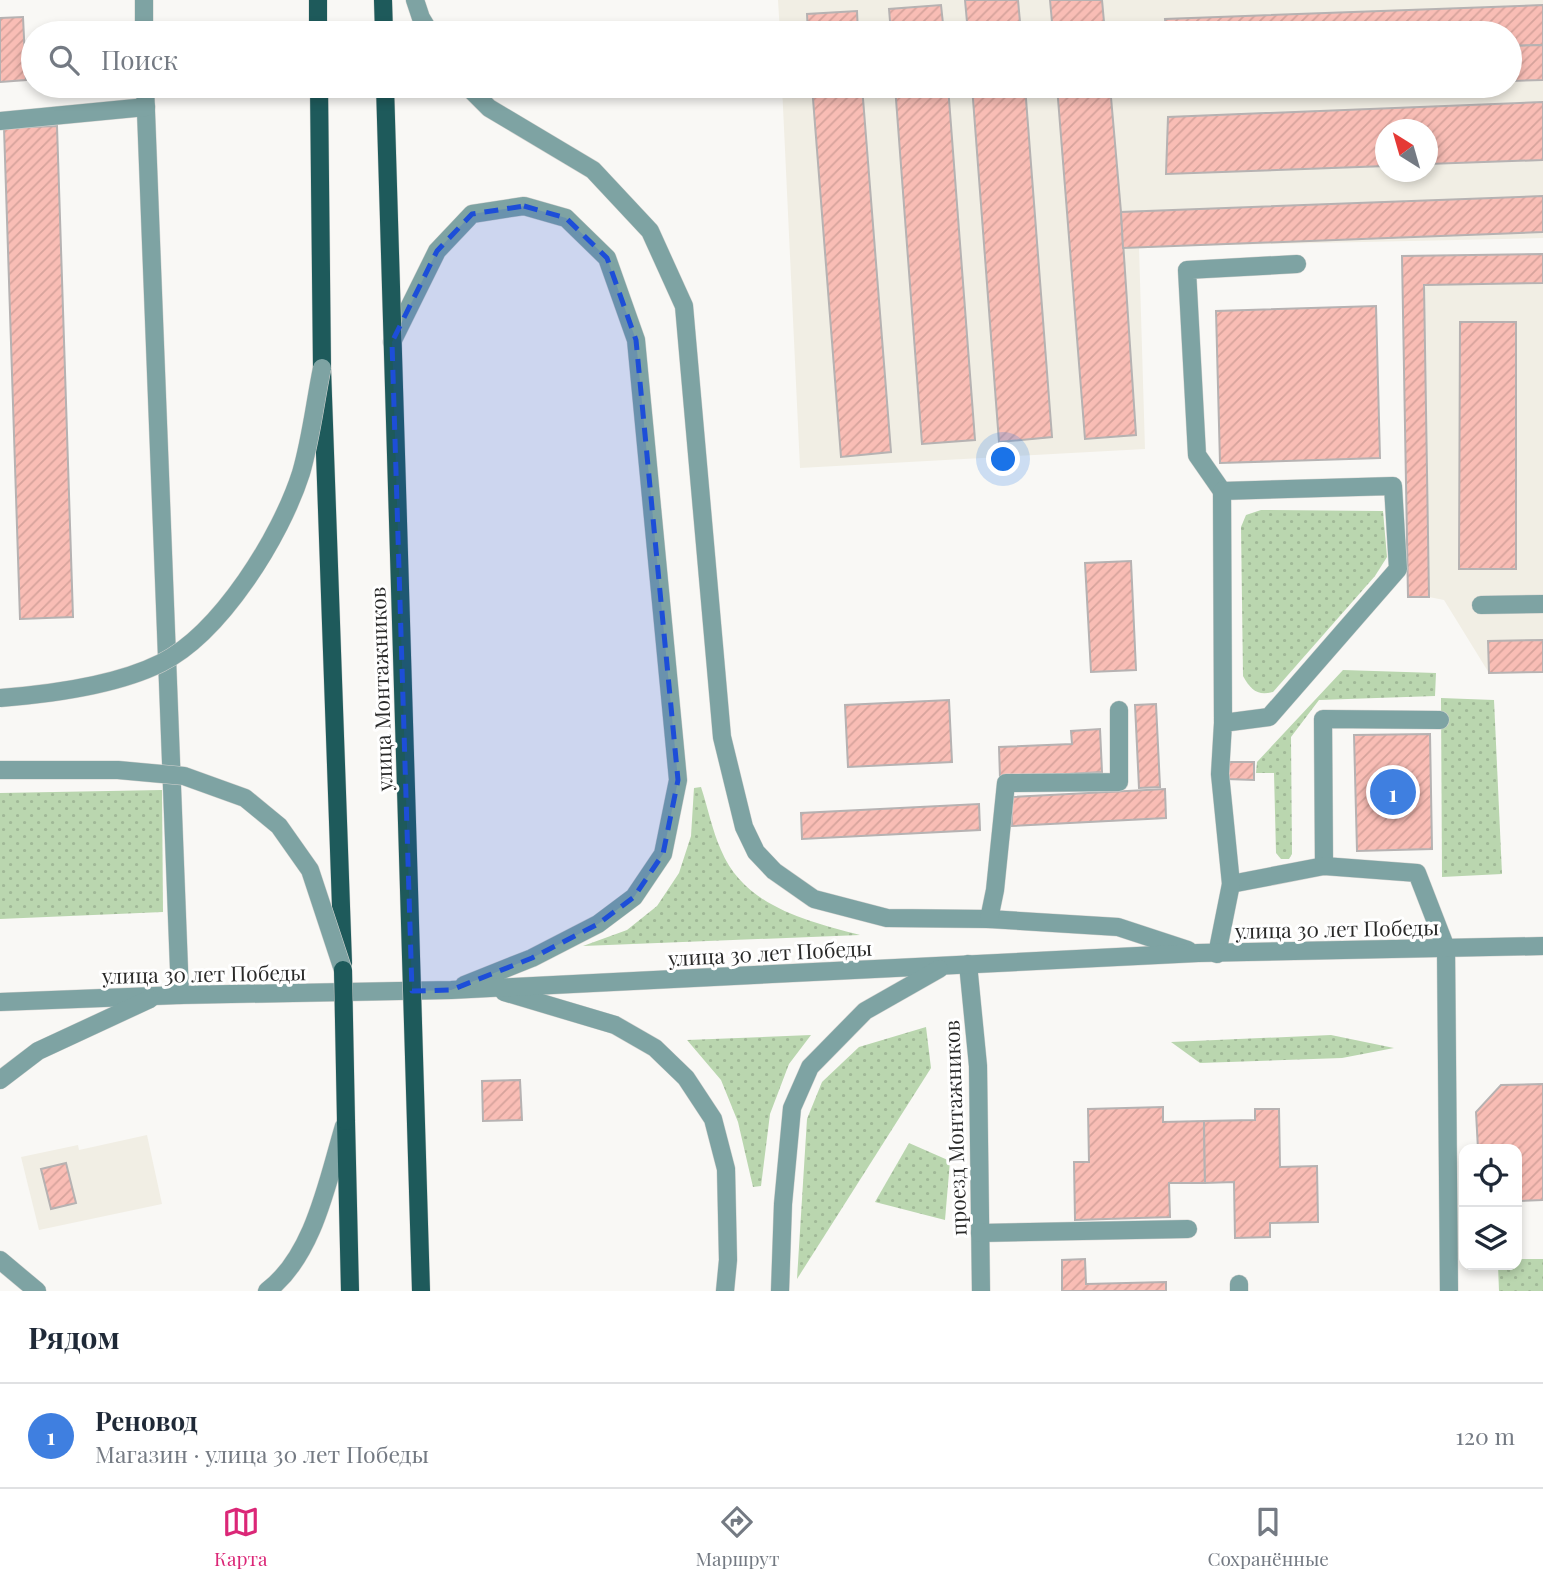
<!DOCTYPE html>
<html lang="ru">
<meta charset="utf-8">
<style>
:root{--surface:#fff;--page:#f6f6f7;--text:#1f2937;--muted:#747a83;--line:#e0e1e3;--accent:#db2777}
body{margin:0;font-family:"Playfair Display",serif;background:var(--page);color:var(--text)}
.controls{position:absolute;right:21px;bottom:21px;display:grid;overflow:hidden;border-radius:14px;box-shadow:0 4px 10px #0003}
.controls button{width:63px;height:63px;display:grid;place-items:center;padding:0;border:0;border-bottom:2px solid var(--line);background:var(--surface);color:var(--text);font:35px sans-serif}
.compass{position:absolute;left:1375px;top:119px;width:63px;height:63px;border-radius:50%;background:var(--surface);box-shadow:0 4px 10px #0003;rotate:323deg}
.you{position:absolute;left:1004px;top:460px;width:24px;height:24px;margin:-18px;border:5px solid #fff;border-radius:50%;background:#1a73e8;box-shadow:0 0 0 10px #1a73e833}
.badge{display:grid;place-items:center;width:46px;height:46px;border-radius:50%;background:var(--accent);color:#fff;font-size:23px;font-weight:700}
.pin{position:absolute;translate:-50% -50%;border:4px solid #fff;box-shadow:0 2px 7px #0006}
.list{margin:0;padding:0;list-style:none}
h2{display:flex;justify-content:space-between;align-items:center;height:91px;margin:0;padding:0 28px;font-size:30px}
h2 small{font-size:23px;font-weight:400;color:var(--muted)}
.list li{display:grid;grid-template-columns:46px 1fr auto;gap:21px;align-items:center;box-sizing:border-box;height:105px;padding:0 28px;border-top:2px solid var(--line)}
.list b{display:block;font-size:26px;white-space:nowrap}
.list p{margin:0;font-size:23px;white-space:nowrap;color:var(--muted)}
.list em{font-size:23px;font-style:normal;color:var(--muted)}
.icon{flex:none;width:38px;height:38px;fill:none;stroke:currentColor;stroke-width:2;stroke-linecap:round;stroke-linejoin:round}
.map{position:relative;flex:none;width:1543px;height:1291px;overflow:hidden}
.search{position:absolute;background:var(--surface);box-shadow:0 4px 10px #0003;left:21px;right:21px;top:21px;height:77px;display:flex;align-items:center;gap:18px;box-sizing:border-box;padding:0 24px;border-radius:38px;color:var(--muted);font-size:26px}
.sheet{height:196px;background:var(--surface)}
nav{display:flex;justify-content:space-around;align-items:center;box-sizing:border-box;height:98px;border-top:2px solid var(--line);background:var(--surface);font-size:19px;color:var(--muted)}
nav a{display:grid;justify-items:center;gap:4px}
nav .on{color:var(--accent)}
.map>svg:first-child{display:block}
.built{fill:#f1eee4;fill-rule:evenodd}
.grass{fill:url(#grass-dots)}
.building{fill:url(#building-hatch);stroke:#b6b2b2;stroke-width:2}
.lines{fill:none;stroke-linecap:round;stroke-linejoin:round}
.minor-casing{stroke:#d4d3d0;stroke-width:19}
.major-casing{stroke:#d4d3d0;stroke-width:19}
.minor{stroke:#7ea3a3;stroke-width:18}
.major{stroke:#1e5a5b;stroke-width:18}
.minor-bridge-casing{stroke:#d4d3d0;stroke-width:19;stroke-linecap:butt}
.major-bridge-casing{stroke:#d4d3d0;stroke-width:19;stroke-linecap:butt}
.minor-bridge{stroke:#7ea3a3;stroke-width:18}
.major-bridge{stroke:#1e5a5b;stroke-width:18}
.marked{fill:#1d4ed8;fill-opacity:0.2;stroke:#1d4ed8;stroke-width:5;stroke-dasharray:14 9;stroke-linejoin:round}
.labels{text-anchor:middle;dominant-baseline:central;stroke-width:6;stroke-linejoin:round;paint-order:stroke}
.street-label{font-size:21px;fill:#2a2a29;stroke:#fff}
</style>
<div class="map">
<svg width="1543" height="1291" viewBox="0 0 1543 1291">
<defs>
<pattern id="grass-dots" width="8" height="8" patternUnits="userSpaceOnUse" patternTransform="scale(1.75)"><rect width="8" height="8" fill="#bad6af"/><path d="M2 2h.1M6 6h.1" fill="none" stroke="#a0b897" stroke-width="1.8" stroke-linecap="round"/></pattern>
<pattern id="building-hatch" width="6" height="6" patternUnits="userSpaceOnUse" patternTransform="scale(1.75)"><rect width="6" height="6" fill="#f9bdb5"/><path d="M-1 1l2-2M0 6l6-6M5 7l2-2" fill="none" stroke="#d6a39c"/></pattern>
</defs>
<rect width="100%" height="100%" fill="#f9f8f5"/>
<g class="built">
<path d="M 778,0 L 1543,0 L 1543,238 L 1139,247 L 1145,449 L 800,468 L 782,86 L 1510,86 L 1510,33 L 780,33 ZM 1386,130 L 1428,130 L 1428,172 L 1386,172 Z"/>
<path d="M 1543,254 L 1543,672 L 1489,673 L 1444,600 L 1429,597 L 1408,597 L 1402,256 Z"/>
<path d="M 147,1135 L 162,1204 L 39,1230 L 21,1157 L 78,1145 L 79,1150 Z"/>
</g>
<g class="grass">
<path d="M 1261,510 L 1383,511 L 1387,557 L 1375,576 L 1273,692 C 1257,696 1251,690 1243,676 L 1241,527 L 1246,515 Z"/>
<path d="M 1343,670 L 1436,673 L 1435,696 L 1319,700 L 1291,737 L 1292,854 L 1289,859 L 1281,859 L 1276,853 L 1274,773 L 1256,773 L 1257,762 Z"/>
<path d="M 1441,698 L 1494,700 L 1502,874 L 1442,877 Z"/>
<path d="M 701,787 C 708,808 712,830 721,850 C 744,906 806,921 860,935 L 583,946 L 627,930 L 657,906 L 679,873 L 691,836 L 694,788 Z"/>
<path d="M 162,790 L 163,912 L 0,919 L 0,793 Z"/>
<path d="M 926,1027 L 931,1068 L 797,1279 L 807,1119 L 822,1082 L 859,1047 Z"/>
<path d="M 811,1035 L 789,1064 L 770,1114 L 761,1186 L 753,1187 L 738,1122 L 721,1080 L 687,1040 Z"/>
<path d="M 1331,1035 L 1394,1048 L 1342,1058 L 1200,1063 L 1171,1042 Z"/>
<path d="M 909,1143 L 950,1161 L 945,1220 L 875,1202 Z"/>
<path d="M 1517,1259 L 1543,1259 L 1543,1291 L 1499,1291 L 1498,1265 L 1517,1265 Z"/>
</g>
<g class="building">
<path d="M 965,0 L 1018,0 L 1021,33 L 968,33 Z"/>
<path d="M 1050,0 L 1102,0 L 1105,33 L 1053,33 Z"/>
<path d="M 941,5 L 944,33 L 891,33 L 889,9 Z"/>
<path d="M 1543,5 L 1543,45 L 1510,46 L 1510,33 L 1166,33 L 1165,19 Z"/>
<path d="M 857,11 L 858,33 L 808,33 L 807,14 Z"/>
<path d="M 23,17 L 26,80 L 0,82 L 0,18 Z"/>
<path d="M 1543,45 L 1543,80 L 1510,81 L 1510,46 Z"/>
<path d="M 812,86 L 862,86 L 891,452 L 841,457 Z"/>
<path d="M 895,86 L 948,86 L 975,440 L 922,444 Z"/>
<path d="M 972,86 L 1025,86 L 1052,437 L 999,442 Z"/>
<path d="M 1057,86 L 1110,86 L 1121,212 L 1136,435 L 1085,439 Z"/>
<path d="M 1168,86 L 1375,86 L 1168,93 Z"/>
<path d="M 1543,102 L 1543,160 L 1428,164 L 1428,130 L 1386,130 L 1386,166 L 1166,174 L 1168,117 Z"/>
<path d="M 57,126 L 73,617 L 20,619 L 4,128 Z"/>
<path d="M 1543,196 L 1543,232 L 1123,248 L 1121,212 Z"/>
<path d="M 1543,254 L 1543,283 L 1424,285 L 1429,597 L 1408,597 L 1402,256 Z"/>
<path d="M 1376,306 L 1380,458 L 1220,463 L 1216,311 Z"/>
<path d="M 1460,322 L 1516,322 L 1516,569 L 1459,569 Z"/>
<path d="M 1131,561 L 1136,670 L 1091,672 L 1085,563 Z"/>
<path d="M 1543,640 L 1543,672 L 1489,673 L 1488,641 Z"/>
<path d="M 949,700 L 952,762 L 848,767 L 845,705 Z"/>
<path d="M 1156,704 L 1160,787 L 1139,788 L 1135,705 Z"/>
<path d="M 1100,729 L 1102,772 L 1000,778 L 999,747 L 1072,744 L 1071,731 Z"/>
<path d="M 1430,734 L 1432,849 L 1357,851 L 1354,735 Z"/>
<path d="M 1228,762 L 1254,762 L 1254,780 L 1227,779 Z"/>
<path d="M 1165,789 L 1166,818 L 1012,826 L 1011,797 Z"/>
<path d="M 979,804 L 980,830 L 802,839 L 801,813 Z"/>
<path d="M 520,1080 L 522,1120 L 483,1121 L 482,1081 Z"/>
<path d="M 1543,1084 L 1543,1200 L 1517,1201 L 1517,1149 L 1478,1149 L 1476,1112 L 1501,1085 Z"/>
<path d="M 1163,1107 L 1163,1122 L 1204,1121 L 1205,1183 L 1169,1183 L 1170,1217 L 1075,1220 L 1074,1162 L 1089,1162 L 1088,1109 Z"/>
<path d="M 1255,1109 L 1279,1109 L 1280,1167 L 1317,1166 L 1318,1222 L 1270,1223 L 1270,1237 L 1235,1238 L 1234,1182 L 1205,1183 L 1204,1121 L 1255,1120 Z"/>
<path d="M 66,1163 L 76,1203 L 51,1209 L 41,1169 Z"/>
<path d="M 1085,1259 L 1086,1284 L 1166,1282 L 1166,1291 L 1062,1291 L 1062,1260 Z"/>
</g>
<g class="lines">
<defs>
<g id="minor">
<path d="M 144,0 L 144,33"/>
<path d="M 415,0 L 421,18 L 430,33"/>
<path d="M 145,86 L 180,995"/>
<path d="M 467,86 L 489,108 L 593,170 L 650,231 L 684,306 L 722,737 L 744,827 L 756,852 L 774,871 L 814,899 L 887,918 L 989,919 L 1118,927 L 1188,950"/>
<path d="M 0,121 L 146,107"/>
<path d="M 392,342 L 437,251 L 472,214 L 524,206 L 566,218 L 607,258 L 636,340 L 678,780 L 663,854 L 634,897 L 598,924 L 532,958 L 464,985"/>
<path d="M 1222,491 L 1197,455 L 1187,270 L 1297,264"/>
<path d="M 1481,605 L 1543,604"/>
<path d="M 1324,866 L 1323,719 L 1440,720"/>
<path d="M 1231,884 L 1324,866 L 1417,873 L 1446,948 L 1449,1291"/>
<path d="M 989,919 L 995,890 L 1006,783 L 1119,782 L 1119,710"/>
<path d="M 1217,954 L 1231,884 L 1220,774 L 1223,723 L 1222,491 L 1393,486 L 1398,569 L 1269,717 L 1223,723"/>
<path d="M 968,964 L 978,1066 L 981,1291"/>
<path d="M 504,992 L 615,1025 L 655,1048 L 686,1078 L 713,1119 L 726,1169 L 728,1260 L 725,1291"/>
<path d="M 0,1002 L 180,995 L 451,990 L 1198,953 L 1543,946"/>
<path d="M 0,1080 L 38,1051 L 150,999"/>
<path d="M 980,1233 L 1188,1229"/>
<path d="M 0,1260 L 37,1291"/>
<path d="M 1239,1284 L 1239,1291"/>
<path d="M 267,1291 C 314,1256 328,1179 344,1126"/>
<path d="M 780,1291 L 783,1204 L 792,1108 L 810,1067 L 865,1011 L 939,969"/>
</g>
<g id="major">
<path d="M 318,0 L 318,33"/>
<path d="M 383,0 L 384,33"/>
<path d="M 319,86 L 322,368 L 343,963"/>
<path d="M 346,1121 L 350,1291"/>
</g>
</defs>
<use href="#minor" class="minor-casing"/>
<use href="#major" class="major-casing"/>
<use href="#minor" class="minor"/>
<use href="#major" class="major"/>
<defs>
<g id="minor-bridge">
<path d="M 0,698 C 51,694 115,686 161,663 C 221,633 281,536 301,473 C 311,439 315,402 322,368"/>
<path d="M 0,770 L 118,770 L 184,776 L 245,798 L 279,826 L 310,870 L 343,970"/>
</g>
<g id="major-bridge">
<path d="M 385,86 L 421,1291"/>
<path d="M 343,970 L 346,1121"/>
</g>
</defs>
<use href="#minor-bridge" class="minor-bridge-casing"/>
<use href="#major-bridge" class="major-bridge-casing"/>
<use href="#minor-bridge" class="minor-bridge"/>
<use href="#major-bridge" class="major-bridge"/>
</g>
<path class="marked" d="M 524,206 L 566,218 L 607,258 L 636,340 L 678,780 L 663,854 L 634,897 L 598,924 L 532,958 L 451,990 L 412,991 L 392,342 L 437,251 L 472,214 Z"/>
<g class="labels">
<g class="street-label">
<text transform="translate(380 689) rotate(-92)">улица Монтажников</text>
<text transform="translate(1337 928) rotate(-1)">улица 30 лет Победы</text>
<text transform="translate(770 952) rotate(-3)">улица 30 лет Победы</text>
<text transform="translate(204 973) rotate(-1)">улица 30 лет Победы</text>
<text transform="translate(954 1128) rotate(-92)">проезд Монтажников</text>
</g>
</g>
</svg>
<div class="controls">
<button><svg class="icon" aria-label="locate" viewBox="0 0 24 24"><circle cx="12" cy="12" r="6"/><path d="M12 2v4M12 18v4M2 12h4M18 12h4"/></svg></button>
<button><svg class="icon" aria-label="layers" viewBox="0 0 24 24"><path d="M12 4l9 5-9 5-9-5zM3 14l9 5 9-5"/></svg></button>
</div>
<svg class="compass" viewBox="-18 -18 36 36"><path d="M0-13l5 13h-10z" fill="#e53935"/><path d="M0 13l5-13h-10z" fill="#747a83"/></svg>
<div class="you"></div>
<div class="pin badge" style="left:1393px;top:792px;background:#3f7fe0">1</div>
<div class="search"><svg class="icon" aria-label="search" viewBox="0 0 24 24"><circle cx="10" cy="10" r="6"/><path d="M15 15l6 6"/></svg>Поиск</div>
</div>
<section class="sheet">
<h2>Рядом<small></small></h2>
<ul class="list">
<li><span class="badge" style="background:#3f7fe0">1</span><div><b>Реновод</b><p>Магазин · улица 30 лет Победы</p></div><em>120 m</em></li>
</ul>
</section>
<nav>
<a class="on"><svg class="icon" aria-label="map" viewBox="0 0 24 24"><path d="M3 6l6-2 6 2 6-2v14l-6 2-6-2-6 2zM9 4v14M15 6v14"/></svg>Карта</a>
<a><svg class="icon" aria-label="directions" viewBox="0 0 24 24"><path d="M12 3l9 9-9 9-9-9zM9 14v-3h6M13 9l2 2-2 2"/></svg>Маршрут</a>
<a><svg class="icon" aria-label="saved" viewBox="0 0 24 24"><path d="M7 4h10v16l-5-4-5 4z"/></svg>Сохранённые</a>
</nav>
